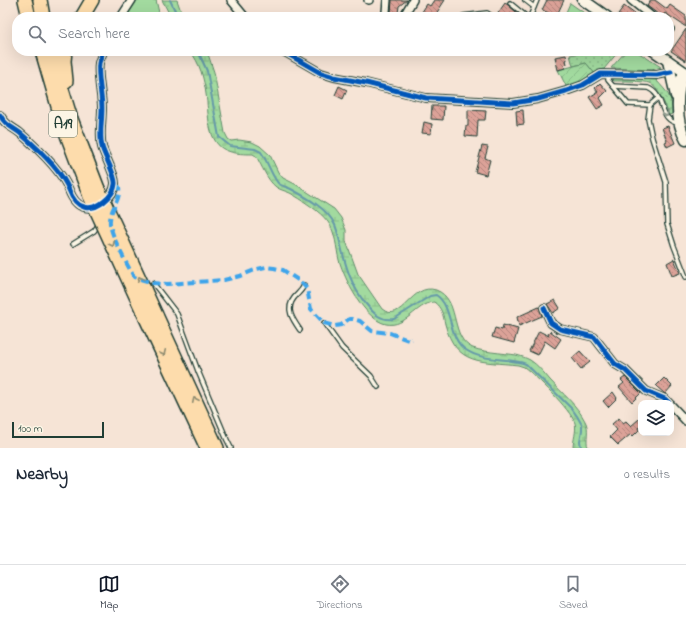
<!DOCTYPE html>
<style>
:root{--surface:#fff;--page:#f6f6f7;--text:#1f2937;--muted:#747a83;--line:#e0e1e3;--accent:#111827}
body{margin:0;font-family:"Indie Flower",sans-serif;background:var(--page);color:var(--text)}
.controls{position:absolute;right:12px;bottom:12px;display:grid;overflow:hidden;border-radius:8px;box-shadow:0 4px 16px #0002}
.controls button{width:36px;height:36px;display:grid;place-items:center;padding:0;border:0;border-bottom:1px solid var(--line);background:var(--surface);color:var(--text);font:20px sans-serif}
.scale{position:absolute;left:12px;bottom:10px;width:92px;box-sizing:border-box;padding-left:4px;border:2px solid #1f3d34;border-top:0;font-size:11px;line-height:14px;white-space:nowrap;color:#1f3d34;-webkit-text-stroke:3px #fcf5e5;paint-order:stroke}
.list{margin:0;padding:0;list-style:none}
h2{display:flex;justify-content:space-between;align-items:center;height:52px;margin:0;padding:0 16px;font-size:17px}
h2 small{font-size:13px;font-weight:400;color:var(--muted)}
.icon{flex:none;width:22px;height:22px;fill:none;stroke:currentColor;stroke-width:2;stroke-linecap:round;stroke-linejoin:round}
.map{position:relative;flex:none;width:686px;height:448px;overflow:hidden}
.search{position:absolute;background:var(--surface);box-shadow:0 4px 16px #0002;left:12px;right:12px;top:12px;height:44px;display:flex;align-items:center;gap:10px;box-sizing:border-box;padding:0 14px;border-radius:16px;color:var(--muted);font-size:15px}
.sheet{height:116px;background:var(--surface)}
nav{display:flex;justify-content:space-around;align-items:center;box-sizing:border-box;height:56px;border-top:1px solid var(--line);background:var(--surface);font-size:11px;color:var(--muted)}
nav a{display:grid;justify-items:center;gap:2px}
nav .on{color:var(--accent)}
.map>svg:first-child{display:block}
.grass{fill:url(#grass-dots);stroke:#608c6a}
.wetland{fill:url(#wetland-marsh);stroke:#608c6a}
.park{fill:#a2da9f;stroke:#608c6a}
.garden{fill:url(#garden-furrows);stroke:#608c6a}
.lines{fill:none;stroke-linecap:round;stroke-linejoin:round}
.stream{stroke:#669aa9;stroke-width:2}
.building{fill:url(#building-back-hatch);stroke:#1f3d34}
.lane-casing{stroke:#1f3d34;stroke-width:6}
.street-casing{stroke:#1f3d34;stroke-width:10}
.secondary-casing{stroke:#1f3d34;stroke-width:13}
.highway-casing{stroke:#1f3d34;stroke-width:16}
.lane{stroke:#fcf5e5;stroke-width:3.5}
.street{stroke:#fcf5e5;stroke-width:7}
.secondary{stroke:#fcf5e5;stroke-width:10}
.highway{stroke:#fddcac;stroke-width:13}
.highway-bridge-casing{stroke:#1f3d34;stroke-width:16;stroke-linecap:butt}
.highway-bridge{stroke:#fddcac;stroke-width:13}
.quiet{stroke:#3da4eb;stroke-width:4;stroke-dasharray:8 4;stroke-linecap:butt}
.cycleway-casing{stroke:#fcf5e5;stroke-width:8}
.cycleway{stroke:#0057b8;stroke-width:5}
.oneway{stroke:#8e998c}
.oneway2{stroke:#8e8c70}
.labels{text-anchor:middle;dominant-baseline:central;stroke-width:3.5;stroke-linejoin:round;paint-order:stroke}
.shield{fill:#fcf5e5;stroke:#617469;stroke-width:1}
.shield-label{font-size:15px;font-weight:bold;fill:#1f3d34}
</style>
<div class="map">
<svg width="686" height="448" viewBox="0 0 686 448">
<defs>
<pattern id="grass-dots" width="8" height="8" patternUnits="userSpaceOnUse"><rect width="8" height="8" fill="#a2da9f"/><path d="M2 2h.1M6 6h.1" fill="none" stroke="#8bbc8a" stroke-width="1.8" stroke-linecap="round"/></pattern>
<pattern id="wetland-marsh" width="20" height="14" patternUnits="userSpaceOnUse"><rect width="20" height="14" fill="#a2da9f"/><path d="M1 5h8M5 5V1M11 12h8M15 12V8" fill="none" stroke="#8bbc8a"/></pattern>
<pattern id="garden-furrows" width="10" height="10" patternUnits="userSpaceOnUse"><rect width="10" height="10" fill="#a2da9f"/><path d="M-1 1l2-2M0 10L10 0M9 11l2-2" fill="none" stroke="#8bbc8a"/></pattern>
<pattern id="building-back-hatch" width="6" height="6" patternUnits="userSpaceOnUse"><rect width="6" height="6" fill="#dca298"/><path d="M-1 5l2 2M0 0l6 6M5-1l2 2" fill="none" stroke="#b2857d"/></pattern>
</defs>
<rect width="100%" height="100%" fill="#f6e4d6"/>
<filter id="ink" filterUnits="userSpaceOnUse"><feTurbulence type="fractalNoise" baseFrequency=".025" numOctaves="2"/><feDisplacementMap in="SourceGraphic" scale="8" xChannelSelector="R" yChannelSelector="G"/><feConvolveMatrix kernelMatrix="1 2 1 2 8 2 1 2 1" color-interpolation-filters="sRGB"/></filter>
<g filter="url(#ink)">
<g class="grass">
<path d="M 593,51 L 611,51 L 614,53 L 618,52 L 604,69 L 595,74 L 586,63 L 573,66 L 570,55 Z"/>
<path d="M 614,77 L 656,80 C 667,92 673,97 672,114 L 669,115 C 666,107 658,86 649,83 C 644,81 621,81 614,81 L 612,79 Z"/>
</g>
<g class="wetland">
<path d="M 162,0 L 177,0 L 183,17 L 171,17 Z"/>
<path d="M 190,51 L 207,51 L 214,72 L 225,133 L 228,139 L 231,141 L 239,140 L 252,142 L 260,146 L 270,155 L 278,172 L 283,178 L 295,184 L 334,209 L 341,218 L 346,230 L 346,241 L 358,274 L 382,309 C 402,325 411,282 436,290 C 460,299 450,333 469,346 C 477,352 505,353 516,355 C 521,356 526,358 530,360 C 538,365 544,373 550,380 C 562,393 577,405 585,421 C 590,429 585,439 588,448 L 573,448 C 573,440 577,431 575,423 C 570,409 537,377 524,367 L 518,365 C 482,361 456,366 445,324 C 443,315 442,308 434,302 C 416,304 406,328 386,324 C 364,319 345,280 339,260 C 336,248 336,233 328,222 C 321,212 301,199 290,193 C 286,191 280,190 276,187 C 267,180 262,166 256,156 L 253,154 C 245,154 236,154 228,151 C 206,144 209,112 206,94 C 204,79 200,63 190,51 Z"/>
</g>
<g class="park">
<path d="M 135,0 L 156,0 L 160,17 L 123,17 Z"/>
<path d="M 570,3 L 590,17 L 564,17 Z"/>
<path d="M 626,51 L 636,51 L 661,67 L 652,70 L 611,68 Z"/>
</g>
<path class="garden" d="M 586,63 L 595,74 L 588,78 L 567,88 L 558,70 Z"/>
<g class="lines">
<g class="stream">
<path d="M 170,0 L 178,17"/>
<path d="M 198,51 L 207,71 L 219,137 L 230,146 L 255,149 L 261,152 C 267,160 273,179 279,184 C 282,186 287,187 291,189 C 306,197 328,209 335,225 C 338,232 339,239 341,246 C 346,268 352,287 366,304 C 374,314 381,321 394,319 L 430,296 L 436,295 C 454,307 447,338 466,350 C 484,362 507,357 526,364 L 572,409 L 577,416 L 582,425 L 582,430 L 580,441 L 581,448"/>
</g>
</g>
<g class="building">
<path d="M 392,0 L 407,0 L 399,6 L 398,13 L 391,13 Z"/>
<path d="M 434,0 L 445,0 L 434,17 L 422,17 L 420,15 L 427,4 L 430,6 Z"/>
<path d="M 547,0 L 564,0 L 556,17 L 547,17 L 549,13 L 542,10 Z"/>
<path d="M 651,0 L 655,0 L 667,9 L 670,5 L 686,16 L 686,27 L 665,13 L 662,17 L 647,6 Z"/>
<path d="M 505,3 L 508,5 L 522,17 L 502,17 L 498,13 Z"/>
<path d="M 624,6 L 639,17 L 622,17 L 618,14 Z"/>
<path d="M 686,29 L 686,61 L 671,51 Z"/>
<path d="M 566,55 L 567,60 L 566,60 L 567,64 L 564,65 L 565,68 L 558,70 L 555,57 Z"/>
<path d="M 600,83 L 607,91 L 600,98 L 604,105 L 597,109 L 589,97 L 598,92 L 595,88 Z"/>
<path d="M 339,86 L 347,90 L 343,99 L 335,95 Z"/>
<path d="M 432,106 L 444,106 L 443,120 L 431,119 Z"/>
<path d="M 468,110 L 486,111 L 485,120 L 478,120 L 477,137 L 465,136 L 466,126 L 468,126 Z"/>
<path d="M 523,110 L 524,124 L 517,125 L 516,111 Z"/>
<path d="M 424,122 L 432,124 L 431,134 L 422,133 Z"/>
<path d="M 668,126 L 675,143 L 667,147 L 665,142 L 667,141 L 662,128 Z"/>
<path d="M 482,146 L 488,147 L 485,158 L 490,160 L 486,175 L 475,172 Z"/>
<path d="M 674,259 L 680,273 L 672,276 L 667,263 Z"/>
<path d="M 555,300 L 560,308 L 553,313 L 547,304 Z"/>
<path d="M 539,307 L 542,316 L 519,326 L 517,317 Z"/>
<path d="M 503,325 L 518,329 L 514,343 L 492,337 L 495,328 L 502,330 Z"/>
<path d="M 539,331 L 549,336 L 548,334 L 550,331 L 561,339 L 555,348 L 545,341 L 538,355 L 529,351 Z"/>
<path d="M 580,351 L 590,362 L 581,369 L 572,358 Z"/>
<path d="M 625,377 L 641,393 L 632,402 L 619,387 L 624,383 L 621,380 Z"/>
<path d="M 664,378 L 672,386 L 665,394 L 656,386 Z"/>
<path d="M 613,392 L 617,398 L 608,407 L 603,401 Z"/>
<path d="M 619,418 L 623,423 L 626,421 L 631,426 L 639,419 L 641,422 L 641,426 L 638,428 L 639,430 L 633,436 L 631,434 L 618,445 L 610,437 L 617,430 L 612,424 Z"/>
</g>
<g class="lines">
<defs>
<g id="lane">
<path d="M 525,0 L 534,7"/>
<path d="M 510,3 L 527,17"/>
<path d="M 462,17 L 463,16 L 487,13 L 493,17"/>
<path d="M 530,17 L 537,0"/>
<path d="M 608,74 L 608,80 L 628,104 L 650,105 L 658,98"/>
<path d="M 613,86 L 648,88 C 666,95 658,122 679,123"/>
<path d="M 650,105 L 648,119 L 652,138 L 666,182 L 667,224 L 674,246 L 686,277"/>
<path d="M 73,244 L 94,231 L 99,224"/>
<path d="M 153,283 L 177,314 L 198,371 L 227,440 L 231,448"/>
<path d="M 324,323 L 342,348 L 371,376 L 378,387"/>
<path d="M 300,330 C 293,320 285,309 294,298 C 298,293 302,291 304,285"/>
</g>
<g id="street">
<path d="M 231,0 L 245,17"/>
<path d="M 368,0 L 369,0"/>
<path d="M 631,0 L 651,16"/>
<path d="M 386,12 L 387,0"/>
<path d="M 121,17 L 132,0"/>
<path d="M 403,17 L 413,0"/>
<path d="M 669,29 L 670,29"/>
<path d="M 283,51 L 321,73 L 334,77 L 366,83 L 426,98 L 513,103 L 538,99 L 566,91 L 583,85 L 601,74 L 657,75 L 671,72"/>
<path d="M 0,115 C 6,126 11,126 20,133 C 35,146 62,171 69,190 C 72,198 76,205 84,207 C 97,211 114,196 115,184 C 116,176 105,157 102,147 C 99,134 102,122 102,108 C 102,95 97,75 99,63 C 100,59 102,55 103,51"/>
<path d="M 544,308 L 551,323 L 560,329 L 594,337 L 615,364 L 625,370 L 646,391 L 665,399 L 669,403"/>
<path d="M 671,405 L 686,421"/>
</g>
<g id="secondary">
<path d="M 583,0 L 607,17"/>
<path d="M 654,51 L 686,73"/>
<path d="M 668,61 L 676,96"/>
<path d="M 684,72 C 676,92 675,121 686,140"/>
</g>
<g id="highway">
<path d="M 25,0 L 29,17"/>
<path d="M 40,0 L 43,17"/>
<path d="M 82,17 L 92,0"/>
<path d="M 42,51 L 64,127 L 90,196"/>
<path d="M 65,51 L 64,61 L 66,81"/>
<path d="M 52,57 L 71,119 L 98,189"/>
<path d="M 156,315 L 217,448"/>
<path d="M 146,318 L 207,448"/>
</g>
</defs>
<use href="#lane" class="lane-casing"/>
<use href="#street" class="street-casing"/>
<use href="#secondary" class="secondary-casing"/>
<use href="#highway" class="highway-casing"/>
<use href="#lane" class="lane"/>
<use href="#street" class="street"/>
<use href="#secondary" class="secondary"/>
<use href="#highway" class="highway"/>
<defs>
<g id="highway-bridge">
<path d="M 98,189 L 156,315"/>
<path d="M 90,196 L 146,318"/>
</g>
</defs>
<use href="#highway-bridge" class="highway-bridge-casing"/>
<use href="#highway-bridge" class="highway-bridge"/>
<path class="quiet" d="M 115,185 L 119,187 C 121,200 111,207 110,220 C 108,231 128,266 134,277 L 153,283 L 167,284 L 224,280 L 240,276 L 257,269 L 266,267 L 274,268 L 283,270 L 301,282 L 307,289 L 311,309 L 324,323 L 335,326 L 341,325 L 349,319 L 353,319 L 360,321 L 372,331 L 390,333 L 408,340 L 412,339"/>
<defs>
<g id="cycleway">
<path d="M 283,51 L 321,73 L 334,77 L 366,83 L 426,98 L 513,103 L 538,99 L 566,91 L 583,85 L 601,74 L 657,75 L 671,72"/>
<path d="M 0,115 C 6,126 11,126 20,133 C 35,146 62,171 69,190 C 72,198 76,205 84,207 C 97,211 114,196 115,184 C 116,176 105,157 102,147 C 99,134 102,122 102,108 C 102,95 97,75 99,63 C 100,59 102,55 103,51"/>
<path d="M 544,308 L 551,323 L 560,329 L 594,337 L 615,364 L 625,370 L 646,391 L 665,399 L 669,403"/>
</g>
</defs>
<use href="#cycleway" class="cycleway-casing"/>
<use href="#cycleway" class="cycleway"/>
</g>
<defs><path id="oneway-chevron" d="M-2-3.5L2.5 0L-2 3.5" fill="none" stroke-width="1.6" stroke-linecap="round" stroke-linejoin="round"/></defs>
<use class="oneway" href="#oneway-chevron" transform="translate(666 114) rotate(67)"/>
<g class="oneway2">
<use href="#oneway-chevron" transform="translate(112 244) rotate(65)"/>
<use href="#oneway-chevron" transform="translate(140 279) rotate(-115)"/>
<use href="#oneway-chevron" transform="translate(163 353) rotate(65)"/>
<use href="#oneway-chevron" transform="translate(195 400) rotate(-115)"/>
</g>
</g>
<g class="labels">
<rect class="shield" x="49" y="111" width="28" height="26" rx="3"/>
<g class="shield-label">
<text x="63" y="124">A19</text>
</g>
</g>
</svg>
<div class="controls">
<button><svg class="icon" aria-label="layers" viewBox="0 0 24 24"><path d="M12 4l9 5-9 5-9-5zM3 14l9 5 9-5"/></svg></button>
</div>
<div class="scale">100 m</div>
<div class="search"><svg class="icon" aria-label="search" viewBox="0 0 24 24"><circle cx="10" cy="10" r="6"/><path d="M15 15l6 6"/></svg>Search here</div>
</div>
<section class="sheet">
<h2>Nearby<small>0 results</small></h2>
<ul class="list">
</ul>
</section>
<nav>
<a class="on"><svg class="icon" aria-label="map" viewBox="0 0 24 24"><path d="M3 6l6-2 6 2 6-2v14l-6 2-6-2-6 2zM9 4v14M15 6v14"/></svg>Map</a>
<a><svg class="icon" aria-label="directions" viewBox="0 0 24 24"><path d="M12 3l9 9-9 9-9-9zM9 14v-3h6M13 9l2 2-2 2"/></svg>Directions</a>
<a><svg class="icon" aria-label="saved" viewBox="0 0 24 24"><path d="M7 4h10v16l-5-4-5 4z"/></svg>Saved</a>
</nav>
